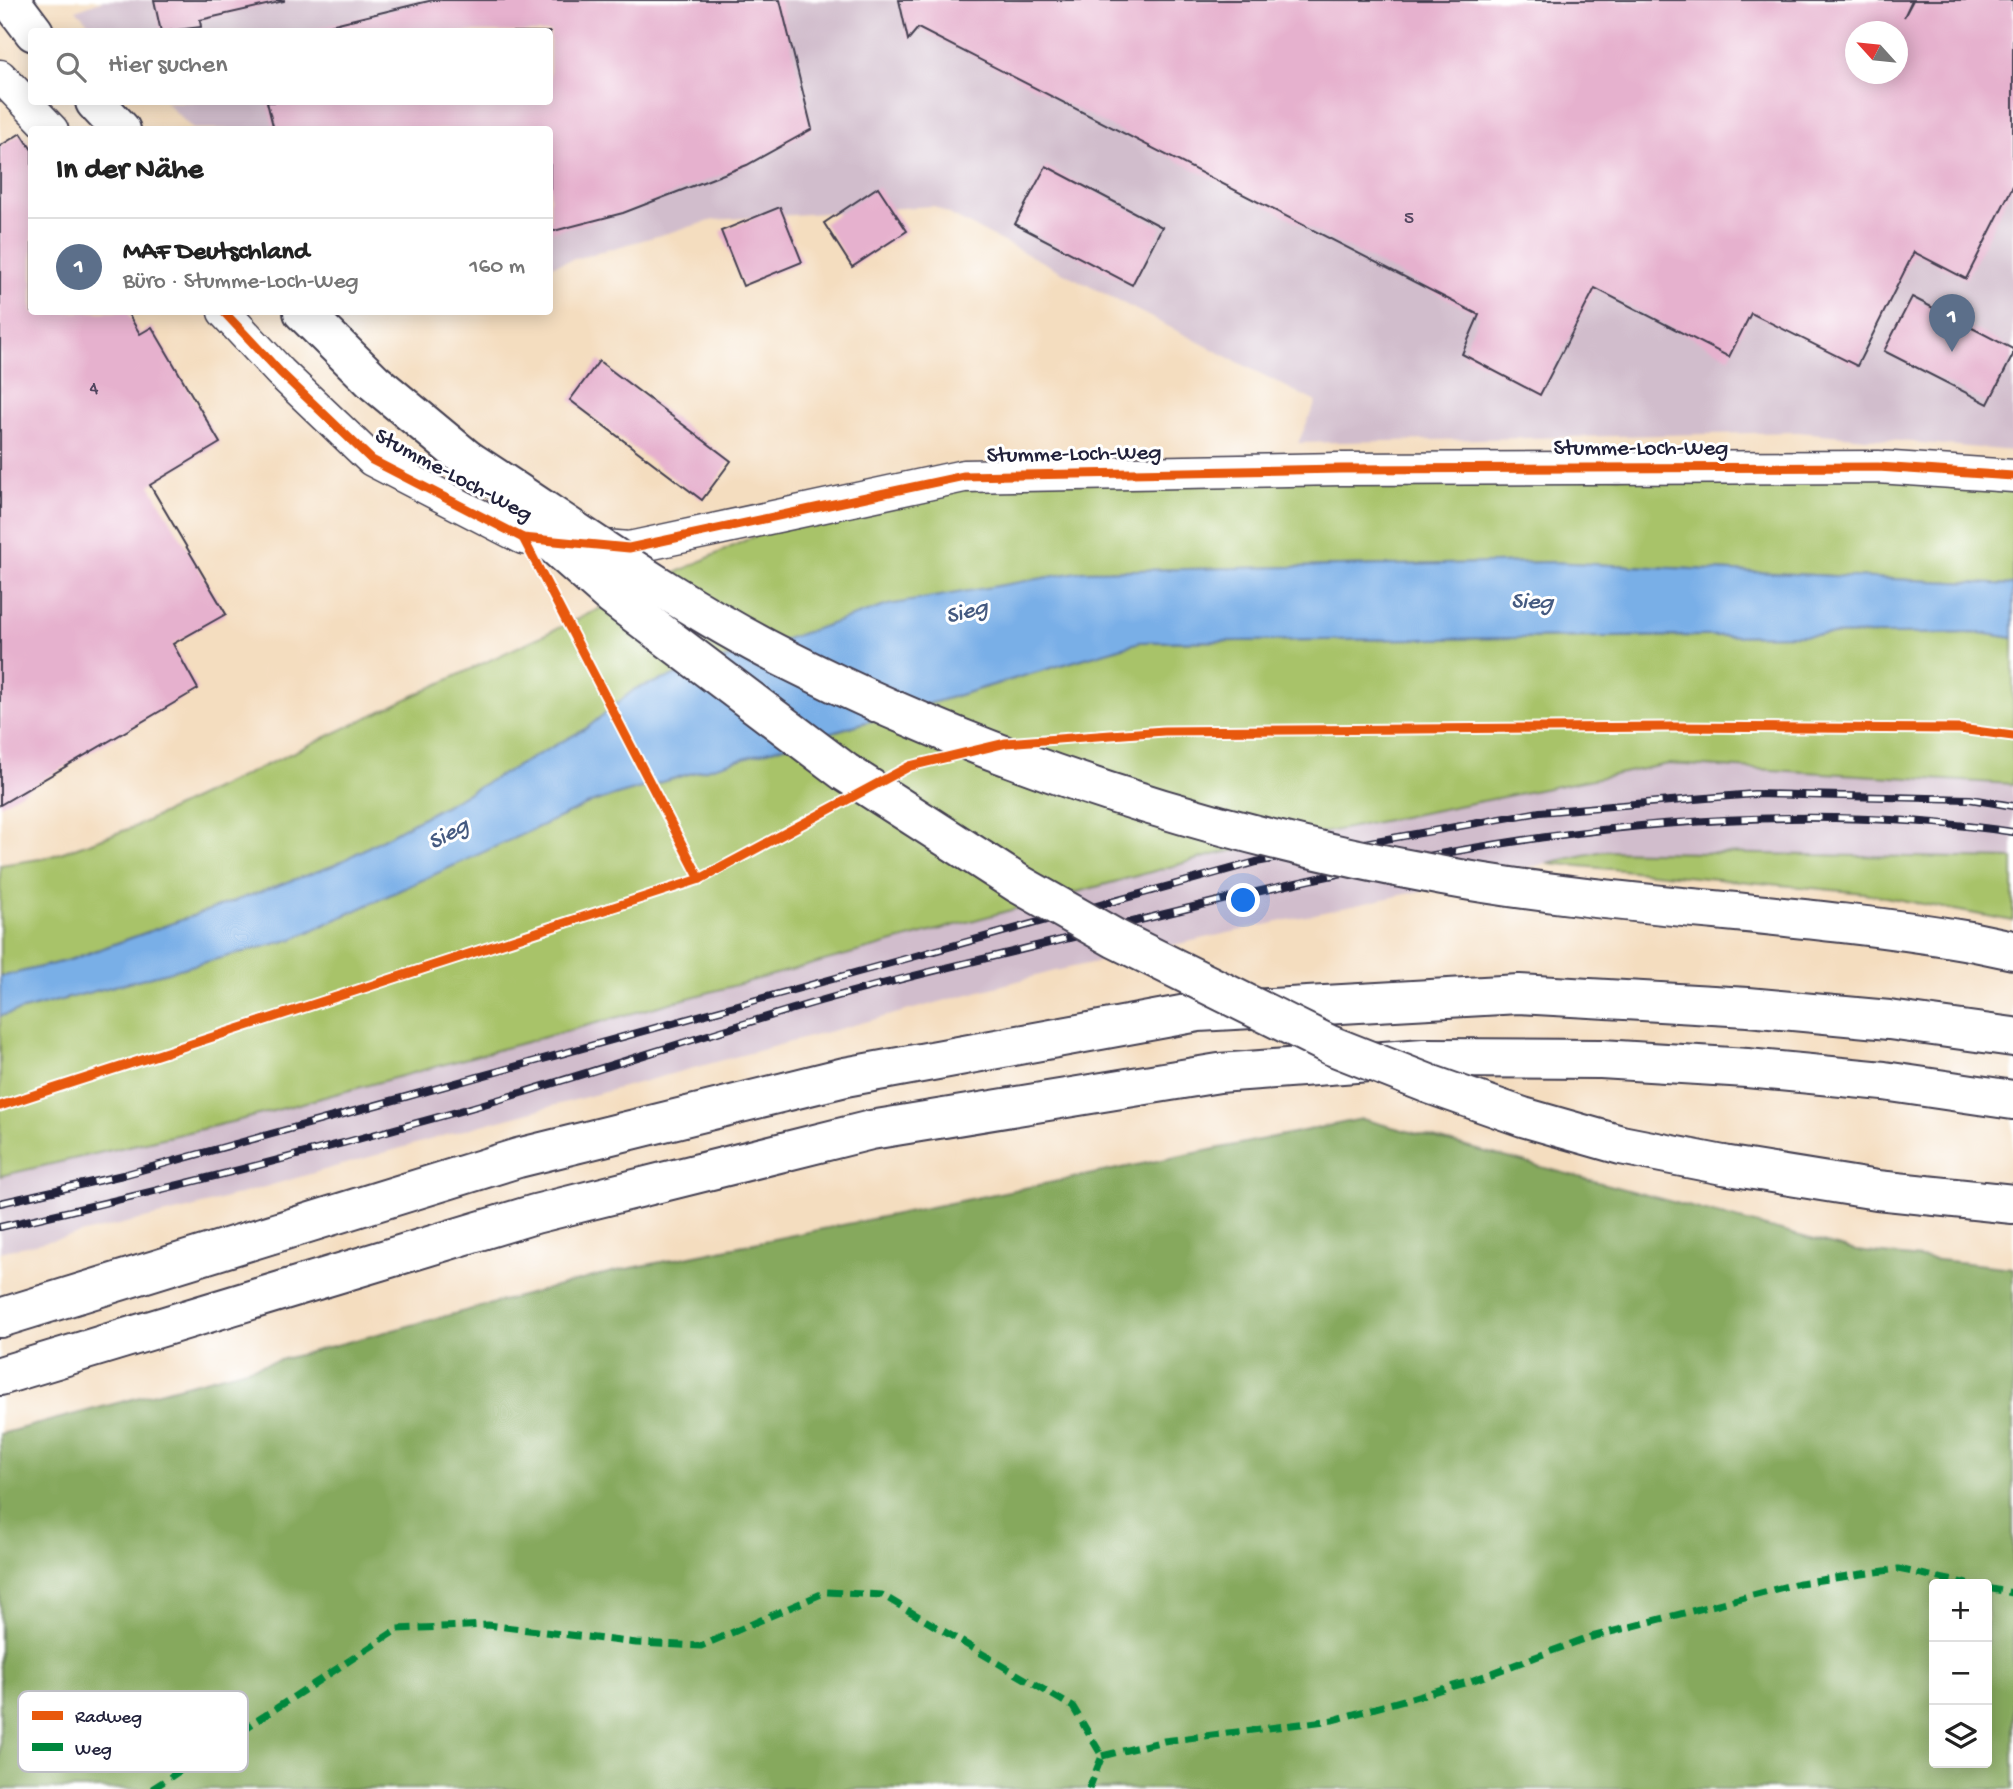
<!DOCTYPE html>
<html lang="de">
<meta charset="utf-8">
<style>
:root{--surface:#fff;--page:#f2f2f2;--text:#222;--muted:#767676;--line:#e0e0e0;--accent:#db2777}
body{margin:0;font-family:"Gochi Hand",sans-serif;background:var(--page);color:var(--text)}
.controls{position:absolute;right:21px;bottom:21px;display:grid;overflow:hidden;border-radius:7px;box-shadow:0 4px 18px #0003}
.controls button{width:63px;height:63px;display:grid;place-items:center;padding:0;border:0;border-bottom:2px solid var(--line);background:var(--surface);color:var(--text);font:35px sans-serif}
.compass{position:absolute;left:1845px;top:21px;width:63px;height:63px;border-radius:50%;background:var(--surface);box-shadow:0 4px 18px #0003;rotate:297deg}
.you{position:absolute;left:1244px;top:901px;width:24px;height:24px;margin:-18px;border:5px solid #fff;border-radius:50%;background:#1a73e8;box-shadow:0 0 0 10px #1a73e833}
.badge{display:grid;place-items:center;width:46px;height:46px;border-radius:50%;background:var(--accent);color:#fff;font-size:23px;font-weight:700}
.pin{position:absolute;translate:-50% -58px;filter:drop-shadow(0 2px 4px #0008)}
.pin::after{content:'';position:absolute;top:37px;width:24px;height:21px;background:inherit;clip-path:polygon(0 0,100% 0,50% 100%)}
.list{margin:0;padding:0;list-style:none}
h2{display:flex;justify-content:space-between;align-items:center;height:91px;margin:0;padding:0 28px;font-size:30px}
h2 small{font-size:23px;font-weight:400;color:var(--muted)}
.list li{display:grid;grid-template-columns:46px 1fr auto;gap:21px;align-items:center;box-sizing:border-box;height:98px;padding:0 28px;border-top:2px solid var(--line)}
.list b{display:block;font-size:26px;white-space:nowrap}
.list p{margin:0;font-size:23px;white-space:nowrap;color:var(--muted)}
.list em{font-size:23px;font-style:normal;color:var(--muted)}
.icon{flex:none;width:38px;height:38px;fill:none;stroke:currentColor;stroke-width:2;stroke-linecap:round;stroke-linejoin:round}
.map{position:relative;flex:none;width:2013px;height:1789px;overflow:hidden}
.search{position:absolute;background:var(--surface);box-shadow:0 4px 18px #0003;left:28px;top:28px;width:525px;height:77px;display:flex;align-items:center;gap:18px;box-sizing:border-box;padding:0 24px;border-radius:7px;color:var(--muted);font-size:26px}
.panel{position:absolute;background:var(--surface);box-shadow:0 4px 18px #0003;left:28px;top:126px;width:525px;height:189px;border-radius:7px}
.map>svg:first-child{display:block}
.industrial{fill:#d1bdcc;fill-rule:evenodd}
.green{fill:#a8c369;stroke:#657252;stroke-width:2}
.forest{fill:#86a95d;stroke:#54664c;stroke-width:2;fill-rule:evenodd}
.water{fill:#79afe7;stroke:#4e6891;stroke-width:2}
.building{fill:#e6b1ce;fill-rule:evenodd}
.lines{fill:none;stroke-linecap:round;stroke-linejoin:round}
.minor-casing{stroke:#423e4f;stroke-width:35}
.trunk-casing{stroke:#423e4f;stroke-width:42}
.minor{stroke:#fff;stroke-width:32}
.trunk{stroke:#fff;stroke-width:38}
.rail-casing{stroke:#22223b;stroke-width:8}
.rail{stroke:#fff;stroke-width:5;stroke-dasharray:16;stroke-linecap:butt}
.trunk-bridge-casing{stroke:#423e4f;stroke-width:42;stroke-linecap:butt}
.trunk-bridge{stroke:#fff;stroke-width:38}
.quiet{stroke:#00873e;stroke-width:7;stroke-dasharray:14 7;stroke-linecap:butt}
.cycleway-casing{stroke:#fff;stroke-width:13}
.cycleway{stroke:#e8590c;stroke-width:9}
.labels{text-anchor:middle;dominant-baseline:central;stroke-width:6;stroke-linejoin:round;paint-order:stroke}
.number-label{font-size:19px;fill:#534660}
.street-label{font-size:23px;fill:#22223b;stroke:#fff}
.water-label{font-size:24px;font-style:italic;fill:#455a80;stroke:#fff}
.key{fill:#fff;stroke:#bdbdc4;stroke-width:2}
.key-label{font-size:19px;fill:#22223b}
</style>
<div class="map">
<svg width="2013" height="1789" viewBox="0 0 2013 1789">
<rect width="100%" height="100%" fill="#fff"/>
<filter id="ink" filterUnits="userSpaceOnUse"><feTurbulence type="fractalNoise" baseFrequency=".0143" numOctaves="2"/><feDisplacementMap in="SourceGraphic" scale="14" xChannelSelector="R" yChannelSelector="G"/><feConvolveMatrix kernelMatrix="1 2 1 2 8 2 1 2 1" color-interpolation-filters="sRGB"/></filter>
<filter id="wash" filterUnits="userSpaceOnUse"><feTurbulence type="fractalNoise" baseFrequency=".00686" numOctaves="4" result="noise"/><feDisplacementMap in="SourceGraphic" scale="28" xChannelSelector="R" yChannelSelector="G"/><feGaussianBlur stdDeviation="1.57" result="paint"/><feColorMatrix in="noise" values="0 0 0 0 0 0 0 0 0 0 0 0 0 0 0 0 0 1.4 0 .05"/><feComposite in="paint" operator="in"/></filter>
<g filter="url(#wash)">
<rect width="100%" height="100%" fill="#f4ddbf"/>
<g class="industrial">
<path d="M 103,0 L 2013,0 L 2013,451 L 1798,432 L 1298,443 L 1316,402 L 933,206 L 714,220 L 550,266 L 550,130 L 193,129 L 165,102 L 550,102 L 550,32 L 97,32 L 76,10 ZM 1856,32 L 1898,32 L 1898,74 L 1856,74 Z"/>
<path d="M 1668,764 L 2013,784 L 2013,859 L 1603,851 L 1055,971 L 478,1126 L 188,1209 L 0,1252 L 0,1176 L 240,1120 L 1217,854 Z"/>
</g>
<g class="green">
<path d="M 964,476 L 2013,476 L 2013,585 L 1551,562 L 1083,571 L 635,689 L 587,728 L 335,865 L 69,960 L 0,977 L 0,865 L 46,858 L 134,827 L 812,509 Z"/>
<path d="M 1981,633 L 2013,638 L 2013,784 L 1668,764 L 1217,854 L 240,1120 L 0,1176 L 0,1016 L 293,939 L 593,802 L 1140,642 Z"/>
<path d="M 1603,851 L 2013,859 L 2013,921 L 1864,893 L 1547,863 Z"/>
</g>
<path class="forest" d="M 1362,1119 L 1856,1251 L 2013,1268 L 2013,1789 L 0,1789 L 0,1434 L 612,1272 ZM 1934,1584 L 1987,1584 L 1987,1763 L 1934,1763 Z"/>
<path class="water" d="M 1551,562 L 2013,585 L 2013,638 L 1981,633 L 1140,642 L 593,802 L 293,939 L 0,1016 L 0,977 L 70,960 L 335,865 L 587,728 L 635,689 L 888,605 L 1083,571 Z"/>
<g id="blocks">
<g class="building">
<path d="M 154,0 L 284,0 L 284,1 L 200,20 L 201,27 L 161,32 Z"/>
<path d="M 433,0 L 780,0 L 812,129 L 747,165 L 623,213 L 550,232 L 550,130 L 274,130 L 267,102 L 550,102 L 550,32 L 301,32 Z"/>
<path d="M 899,0 L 1912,0 L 1904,17 L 1913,0 L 2013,0 L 2013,186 L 1966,279 L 1914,252 L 1857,366 L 1751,313 L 1729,357 L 1595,288 L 1540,395 L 1462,354 L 1479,315 L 918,28 L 908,40 ZM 1856,32 L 1898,32 L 1898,74 L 1856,74 Z"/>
<path d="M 21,133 L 32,150 L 32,312 L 127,312 L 140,334 L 152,327 L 220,443 L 150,485 L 226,614 L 173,644 L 198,689 L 0,805 L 0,146 Z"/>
<path d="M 1046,166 L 1162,227 L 1132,285 L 1015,224 Z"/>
<path d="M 878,187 L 907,231 L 852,267 L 824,223 Z"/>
<path d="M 780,207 L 802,262 L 743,286 L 721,231 Z"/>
<path d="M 1912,297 L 2013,349 L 2013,355 L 1988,404 L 1884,351 Z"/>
<path d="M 599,361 L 731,461 L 702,500 L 570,400 Z"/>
</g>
</g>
</g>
<g filter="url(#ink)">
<use href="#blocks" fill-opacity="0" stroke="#423e4f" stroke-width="2"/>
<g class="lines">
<defs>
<g id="minor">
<path d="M 0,76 L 52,130"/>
<path d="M 224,312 L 280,372 L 372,460 L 523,538 L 548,541"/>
<path d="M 592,545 L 629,548 L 964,476 L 1341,469 L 1878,467 L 2013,476"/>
</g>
<g id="trunk">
<path d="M 10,0 L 34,32"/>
<path d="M 95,102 L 121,130"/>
<path d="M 303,312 L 374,382 L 468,460"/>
<path d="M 1970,941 L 2013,950"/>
<path d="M 1723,1165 L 1877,1190 L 2013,1204"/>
<path d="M 0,1318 L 518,1158 L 845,1077 L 1198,1012 L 1519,994 L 1748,1007 L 1889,1020 L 2013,1037"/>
<path d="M 0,1376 L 535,1214 L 871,1130 L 1219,1073 L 1424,1058 L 1601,1059 L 1747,1068 L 1884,1081 L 2013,1100"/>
</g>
</defs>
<use href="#minor" class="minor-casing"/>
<use href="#trunk" class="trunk-casing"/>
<use href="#minor" class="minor"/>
<use href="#trunk" class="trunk"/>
<defs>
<g id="rail">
<path d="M 0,1203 L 123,1175 L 1256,862 L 1540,812 L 1754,794 L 1970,799 L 2013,806"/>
<path d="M 0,1227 C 152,1193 303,1155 453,1113 C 576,1078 697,1037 820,1001 C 906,976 994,957 1081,935 C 1384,858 1699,786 2013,832"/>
</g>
</defs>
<use href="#rail" class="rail-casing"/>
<use href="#rail" class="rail"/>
<defs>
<g id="trunk-bridge">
<path d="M 468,460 C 570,526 674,602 782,657 C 990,763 1213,834 1443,876 C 1617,908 1795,911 1970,941"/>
<path d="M 518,513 L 612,596 L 845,772 L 1019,884 L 1116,939 L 1330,1045 L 1429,1084 L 1523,1117 L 1621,1145 L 1723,1165"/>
</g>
</defs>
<use href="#trunk-bridge" class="trunk-bridge-casing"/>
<use href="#trunk-bridge" class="trunk-bridge"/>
<g class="quiet">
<path d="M 1987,1588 L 2013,1593"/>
<path d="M 1102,1756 L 1164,1741 L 1333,1720 L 1471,1681 L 1584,1639 L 1799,1583 L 1898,1569 L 1968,1584"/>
<path d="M 152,1789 L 398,1629 L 488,1625 L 636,1643 L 701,1646 L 826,1592 L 882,1595 L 1073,1707 L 1102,1756 L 1089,1789"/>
</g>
<defs>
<g id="cycleway">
<path d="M 224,312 L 280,372 L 372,460 L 523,538 L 629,548 L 964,476 L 1341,469 L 1878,467 L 2013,476"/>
<path d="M 523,538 L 700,879"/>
<path d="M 0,1106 L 700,879 L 910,766 L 1006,743 L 1164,731 L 1670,727 L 1960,729 L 2013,736"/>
</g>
</defs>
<use href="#cycleway" class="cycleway-casing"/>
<use href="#cycleway" class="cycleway"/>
</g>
</g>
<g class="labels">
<g class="number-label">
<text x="1409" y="219">5</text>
<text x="94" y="389">4</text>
</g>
<g class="street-label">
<text x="1641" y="449">Stumme-Loch-Weg</text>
<text transform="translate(1074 455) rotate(-1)">Stumme-Loch-Weg</text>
<text transform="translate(453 476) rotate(28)">Stumme-Loch-Weg</text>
</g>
<g class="water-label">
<text transform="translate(1532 603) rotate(2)">Sieg</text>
<text transform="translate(967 613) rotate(-15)">Sieg</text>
<text transform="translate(449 835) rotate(-29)">Sieg</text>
</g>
</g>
<rect x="18" y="1691" width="230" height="81" rx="10" class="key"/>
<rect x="32" y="1711" width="31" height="9" fill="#e8590c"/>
<rect x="32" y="1743" width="31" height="8" fill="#00873e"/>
<g class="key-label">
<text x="75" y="1722">Radweg</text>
<text x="75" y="1754">Weg</text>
</g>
</svg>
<div class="controls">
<button>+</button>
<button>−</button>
<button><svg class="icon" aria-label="layers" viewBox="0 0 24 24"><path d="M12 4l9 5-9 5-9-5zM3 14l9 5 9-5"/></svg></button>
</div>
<svg class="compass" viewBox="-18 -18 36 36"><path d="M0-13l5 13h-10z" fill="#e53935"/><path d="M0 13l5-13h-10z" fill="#767676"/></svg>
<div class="you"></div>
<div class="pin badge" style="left:1952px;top:352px;background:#5c6f8a">1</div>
<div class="search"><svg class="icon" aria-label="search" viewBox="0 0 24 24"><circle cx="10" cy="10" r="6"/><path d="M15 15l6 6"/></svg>Hier suchen</div>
<section class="panel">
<h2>In der Nähe<small></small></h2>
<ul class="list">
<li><span class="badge" style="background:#5c6f8a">1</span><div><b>MAF Deutschland</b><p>Büro · Stumme-Loch-Weg</p></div><em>160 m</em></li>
</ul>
</section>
</div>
